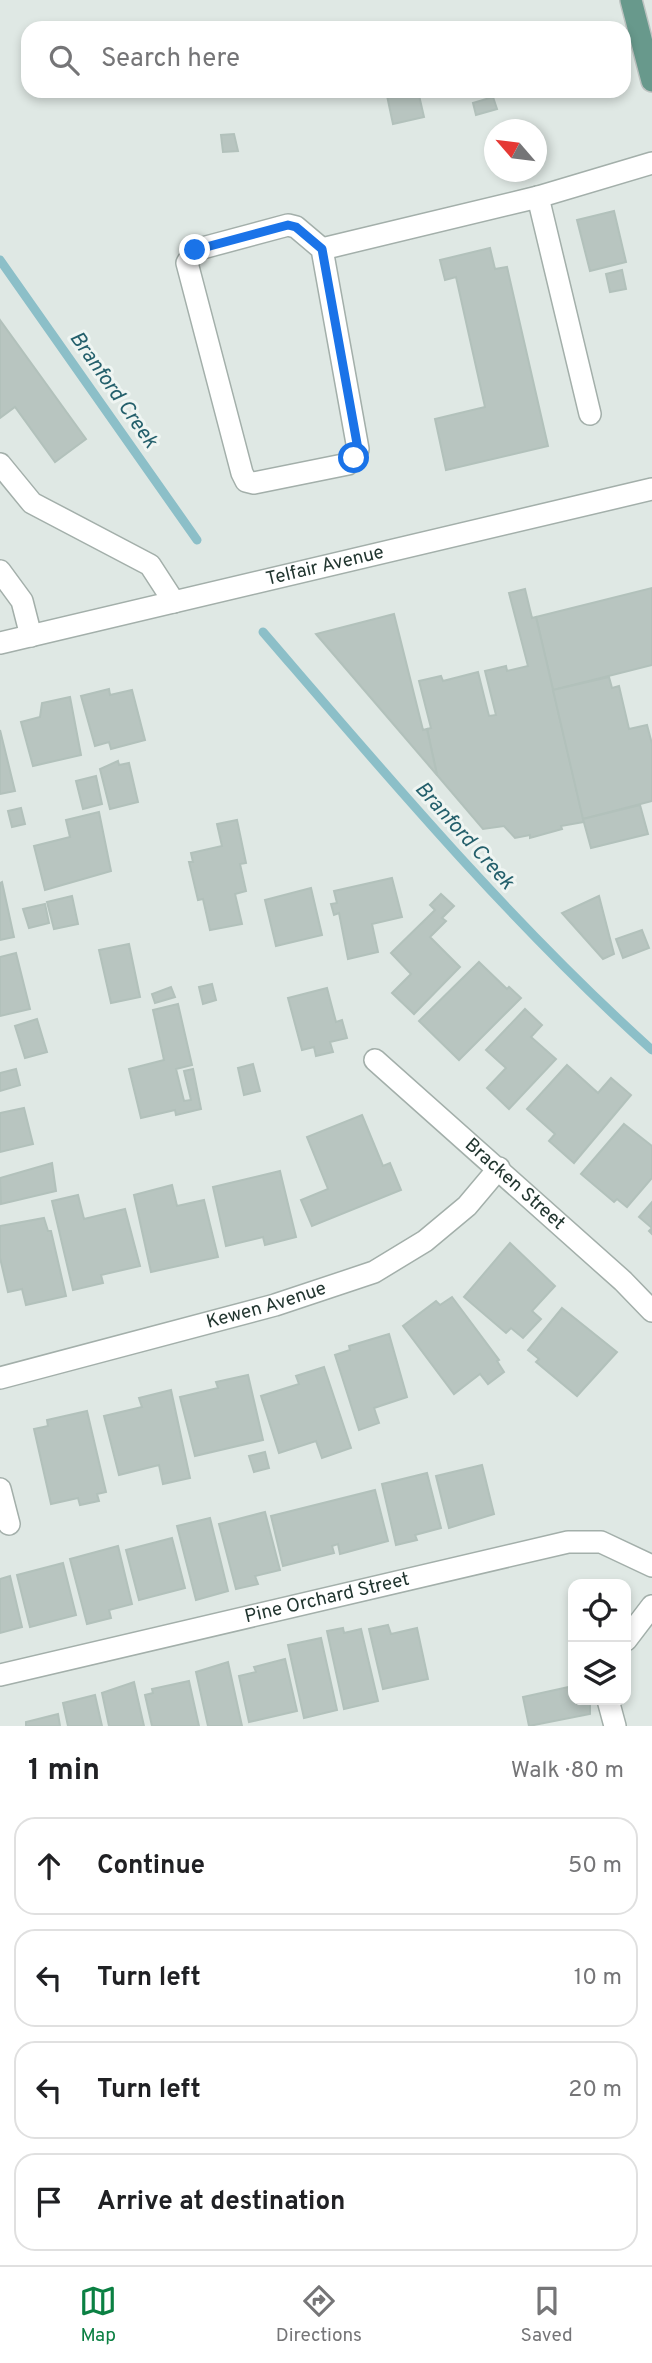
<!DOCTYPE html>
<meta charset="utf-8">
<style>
:root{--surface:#fff;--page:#f2f2f2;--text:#202124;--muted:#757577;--line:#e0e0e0;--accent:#0b8043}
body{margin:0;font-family:Overpass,sans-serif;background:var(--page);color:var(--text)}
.controls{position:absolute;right:21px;bottom:21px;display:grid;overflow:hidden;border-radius:14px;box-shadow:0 4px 10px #0003}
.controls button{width:63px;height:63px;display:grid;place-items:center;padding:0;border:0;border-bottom:2px solid var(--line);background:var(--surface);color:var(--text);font:35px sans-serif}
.compass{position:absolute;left:484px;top:119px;width:63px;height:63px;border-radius:50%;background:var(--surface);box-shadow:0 4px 10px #0003;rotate:298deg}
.stop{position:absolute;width:21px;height:21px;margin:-16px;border:5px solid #1a73e8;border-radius:50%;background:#fff}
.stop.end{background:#1a73e8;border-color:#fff;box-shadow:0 2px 7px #0008}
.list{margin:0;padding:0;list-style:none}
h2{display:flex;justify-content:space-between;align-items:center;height:91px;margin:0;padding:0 28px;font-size:30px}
h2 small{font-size:23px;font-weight:400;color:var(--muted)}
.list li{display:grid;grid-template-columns:46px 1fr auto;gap:21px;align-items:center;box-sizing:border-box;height:98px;margin:0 14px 14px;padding:0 14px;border:2px solid var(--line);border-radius:21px}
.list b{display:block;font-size:26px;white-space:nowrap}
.list em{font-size:23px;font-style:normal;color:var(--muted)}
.icon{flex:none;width:38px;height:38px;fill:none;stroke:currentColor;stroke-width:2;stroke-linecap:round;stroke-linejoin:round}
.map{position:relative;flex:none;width:652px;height:1726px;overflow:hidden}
.search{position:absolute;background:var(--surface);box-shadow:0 4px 10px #0003;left:21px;right:21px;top:21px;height:77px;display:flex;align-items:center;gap:18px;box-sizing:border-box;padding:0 24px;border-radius:21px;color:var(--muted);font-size:26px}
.sheet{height:539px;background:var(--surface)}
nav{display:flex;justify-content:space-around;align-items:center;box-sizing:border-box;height:98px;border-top:2px solid var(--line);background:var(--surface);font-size:19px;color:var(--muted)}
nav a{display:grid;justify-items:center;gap:4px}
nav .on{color:var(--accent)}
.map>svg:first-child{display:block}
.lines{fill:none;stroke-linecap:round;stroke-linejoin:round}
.stream{stroke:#8cbfc8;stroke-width:9}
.building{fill:#b8c5c0;stroke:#b2c1bb;stroke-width:2}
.minor-casing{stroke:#a3afaa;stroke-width:24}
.major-casing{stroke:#bdc3c1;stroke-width:24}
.minor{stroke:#fff;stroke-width:21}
.major{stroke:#68998c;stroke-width:21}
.route{stroke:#1a73e8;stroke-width:9}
.labels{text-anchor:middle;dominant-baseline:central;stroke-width:6;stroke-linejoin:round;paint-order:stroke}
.street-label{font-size:19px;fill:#223630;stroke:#eff5f2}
.water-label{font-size:21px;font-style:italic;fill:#235f6b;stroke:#eff5f2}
</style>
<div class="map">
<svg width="652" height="1726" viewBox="0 0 652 1726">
<rect width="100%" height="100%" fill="#dfe8e4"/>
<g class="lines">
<g class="stream">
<path d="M 0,260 L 197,540"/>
<path d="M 263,632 C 388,777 510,922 652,1050"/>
</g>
</g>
<g class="building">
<path d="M 386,91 L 418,91 L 424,117 L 393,124 Z"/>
<path d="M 493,97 L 497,109 L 476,115 L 473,103 Z"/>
<path d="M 234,134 L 238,151 L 223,152 L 221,135 Z"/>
<path d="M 614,211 L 626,262 L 590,271 L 577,220 Z"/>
<path d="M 490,248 L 495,269 L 507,267 L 548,446 L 446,470 L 435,419 L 485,407 L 456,277 L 445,280 L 440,260 Z"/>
<path d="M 622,270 L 626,289 L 610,292 L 606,274 Z"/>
<path d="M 0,320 L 86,439 L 55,462 L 15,407 L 0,418 Z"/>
<path d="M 652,588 L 652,665 L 553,690 L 536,617 Z"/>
<path d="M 525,589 L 532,618 L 536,617 L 584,822 L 561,826 L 562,829 L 530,838 L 530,835 L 515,838 L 504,826 L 483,829 L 437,775 L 427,729 L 431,728 L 419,681 L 441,676 L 443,681 L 478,672 L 489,716 L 496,715 L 485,671 L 506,666 L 507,671 L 528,666 L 509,593 Z"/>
<path d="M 394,614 L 423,730 L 427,729 L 437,775 L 316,634 Z"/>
<path d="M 609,677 L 612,688 L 619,686 L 629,729 L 647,725 L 652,744 L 652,801 L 583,819 L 553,690 Z"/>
<path d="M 109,689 L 110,695 L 132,690 L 145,740 L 111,749 L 109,742 L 95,746 L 81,696 Z"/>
<path d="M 70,697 L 81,755 L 33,766 L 21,722 L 40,717 L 42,703 Z"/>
<path d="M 0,730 L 15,791 L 0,794 Z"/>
<path d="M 118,761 L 119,765 L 129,763 L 138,802 L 110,809 L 100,769 Z"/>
<path d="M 96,776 L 102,804 L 83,809 L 76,781 Z"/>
<path d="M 640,805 L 648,834 L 591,848 L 583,819 Z"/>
<path d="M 21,808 L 25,824 L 12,827 L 8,811 Z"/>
<path d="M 99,812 L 111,871 L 45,890 L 34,846 L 70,837 L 66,820 Z"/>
<path d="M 237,820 L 246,863 L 240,864 L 246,891 L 235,894 L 242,924 L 210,930 L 203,899 L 198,900 L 189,862 L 193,862 L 191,853 L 222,846 L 217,824 Z"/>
<path d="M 392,878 L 402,917 L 372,924 L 378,952 L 348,959 L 339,913 L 334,915 L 331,904 L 337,903 L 334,891 Z"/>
<path d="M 2,882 L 14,937 L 0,940 L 0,883 Z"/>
<path d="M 311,888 L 322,935 L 276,946 L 265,900 Z"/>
<path d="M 441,894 L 454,906 L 442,918 L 446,921 L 430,937 L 460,967 L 414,1014 L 392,993 L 411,974 L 391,953 L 435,910 L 430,905 Z"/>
<path d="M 72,896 L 78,924 L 54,929 L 47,902 Z"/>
<path d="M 599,896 L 614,954 L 603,959 L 562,913 Z"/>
<path d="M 45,904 L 49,923 L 29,928 L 23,909 Z"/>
<path d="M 642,930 L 649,948 L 623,958 L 616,939 Z"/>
<path d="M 129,944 L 140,997 L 111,1003 L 99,950 Z"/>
<path d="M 16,953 L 30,1009 L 0,1016 L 0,957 Z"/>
<path d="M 479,962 L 507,989 L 509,987 L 521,998 L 459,1060 L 419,1021 Z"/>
<path d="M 212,984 L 216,1000 L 203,1004 L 199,987 Z"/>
<path d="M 171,987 L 175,997 L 155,1003 L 152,994 Z"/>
<path d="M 327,988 L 336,1022 L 342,1020 L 347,1038 L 330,1042 L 333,1052 L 316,1056 L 314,1047 L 302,1050 L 288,998 Z"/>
<path d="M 178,1004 L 192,1065 L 176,1069 L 184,1101 L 191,1100 L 184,1071 L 193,1069 L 201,1109 L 176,1115 L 175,1110 L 141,1118 L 129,1069 L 164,1060 L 153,1010 Z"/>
<path d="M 525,1009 L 542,1025 L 531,1037 L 556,1059 L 509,1109 L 487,1088 L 506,1068 L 486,1050 Z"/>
<path d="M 37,1019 L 47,1052 L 25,1058 L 15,1026 Z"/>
<path d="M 253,1064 L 260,1091 L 244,1095 L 238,1068 Z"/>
<path d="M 567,1065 L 598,1093 L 611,1078 L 631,1095 L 574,1163 L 549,1141 L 555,1134 L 527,1109 Z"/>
<path d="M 16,1069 L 20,1085 L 0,1091 L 0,1073 Z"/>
<path d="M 24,1108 L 33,1144 L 0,1152 L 0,1113 Z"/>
<path d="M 362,1115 L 383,1166 L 390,1163 L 401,1190 L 312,1226 L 301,1200 L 328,1189 L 307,1137 Z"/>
<path d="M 624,1124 L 652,1146 L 652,1178 L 627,1207 L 617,1199 L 614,1202 L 581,1174 Z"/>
<path d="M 52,1163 L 56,1191 L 1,1204 L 0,1178 Z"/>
<path d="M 280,1171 L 296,1237 L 265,1245 L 263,1237 L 226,1246 L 213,1187 Z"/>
<path d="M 172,1185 L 177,1206 L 204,1200 L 218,1257 L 151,1272 L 134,1195 Z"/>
<path d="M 78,1195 L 84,1219 L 125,1209 L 140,1266 L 101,1275 L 103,1283 L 73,1290 L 52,1201 Z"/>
<path d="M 652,1202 L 652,1234 L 649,1231 L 652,1228 L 639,1217 Z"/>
<path d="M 44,1218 L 48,1231 L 51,1231 L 66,1296 L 26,1305 L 22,1289 L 8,1292 L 0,1258 L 0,1226 Z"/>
<path d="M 510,1243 L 555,1286 L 532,1311 L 541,1319 L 523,1338 L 511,1328 L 506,1333 L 464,1297 Z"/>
<path d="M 452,1297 L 499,1360 L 497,1361 L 504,1372 L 488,1384 L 480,1374 L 454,1394 L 403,1326 L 436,1301 L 440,1305 Z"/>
<path d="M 562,1308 L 617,1352 L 577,1396 L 536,1362 L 539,1359 L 528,1350 Z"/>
<path d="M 389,1334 L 407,1397 L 374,1408 L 379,1423 L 359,1430 L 335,1355 L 350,1350 L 349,1346 Z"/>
<path d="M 324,1367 L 351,1448 L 322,1458 L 316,1441 L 279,1453 L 261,1396 L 299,1384 L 296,1376 Z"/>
<path d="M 248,1375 L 263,1440 L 195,1456 L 180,1397 L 218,1388 L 216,1382 Z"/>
<path d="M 171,1390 L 190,1478 L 163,1484 L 159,1465 L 119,1475 L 104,1416 L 142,1407 L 139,1398 Z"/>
<path d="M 87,1411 L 106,1492 L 97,1494 L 99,1501 L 80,1505 L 78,1498 L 51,1504 L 34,1429 L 48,1426 L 47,1420 Z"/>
<path d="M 265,1452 L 269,1468 L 254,1472 L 249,1456 Z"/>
<path d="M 482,1465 L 494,1514 L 449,1528 L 436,1476 Z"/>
<path d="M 427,1473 L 441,1528 L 415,1535 L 417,1540 L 396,1545 L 382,1484 Z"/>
<path d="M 375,1490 L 388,1541 L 340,1554 L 338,1544 L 332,1546 L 334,1553 L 283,1566 L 271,1516 Z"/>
<path d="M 265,1512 L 280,1570 L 255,1576 L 258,1584 L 236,1589 L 219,1524 Z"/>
<path d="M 210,1518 L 228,1591 L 196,1600 L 177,1526 Z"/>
<path d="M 172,1538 L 185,1588 L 139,1600 L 126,1550 Z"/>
<path d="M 118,1546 L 132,1604 L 109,1610 L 111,1618 L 87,1624 L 70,1559 Z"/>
<path d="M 63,1563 L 76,1615 L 30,1627 L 17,1575 Z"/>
<path d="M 10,1576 L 22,1627 L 0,1633 L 0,1579 Z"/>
<path d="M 388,1625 L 391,1634 L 417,1628 L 428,1679 L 383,1689 L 369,1629 Z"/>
<path d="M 343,1628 L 344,1633 L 361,1629 L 378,1701 L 344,1709 L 327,1631 Z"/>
<path d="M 321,1638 L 337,1710 L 304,1718 L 288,1645 Z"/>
<path d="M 285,1659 L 297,1711 L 249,1722 L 239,1676 L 256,1672 L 254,1667 Z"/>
<path d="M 228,1662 L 242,1726 L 208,1726 L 196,1672 Z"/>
<path d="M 189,1681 L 199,1726 L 152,1726 L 145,1695 L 153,1693 L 152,1689 Z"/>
<path d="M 134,1682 L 144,1726 L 109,1726 L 102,1693 Z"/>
<path d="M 573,1686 L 573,1700 L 590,1700 L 590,1714 L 529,1726 L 523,1697 Z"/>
<path d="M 95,1695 L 102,1726 L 68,1726 L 63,1703 Z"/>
<path d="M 58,1714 L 60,1726 L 26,1726 L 26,1722 Z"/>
</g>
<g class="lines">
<defs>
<g id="minor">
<path d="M 538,197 L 590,414"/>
<path d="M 288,225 L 296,227 L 322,249 L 358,449 L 348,464 L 254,483 L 246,481 L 242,473 L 187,263 L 195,250 Z"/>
<path d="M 322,249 L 538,197 L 652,163"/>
<path d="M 0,464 L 32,503 L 150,565 L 174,602"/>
<path d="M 0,571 L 22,601 L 31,636"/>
<path id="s1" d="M 0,643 L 652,489"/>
<path id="s2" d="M 375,1060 L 623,1281 L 652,1311"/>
<path id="s3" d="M 0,1378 L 275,1305 L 374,1272 L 425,1241 L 467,1206 L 499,1168"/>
<path d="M 0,1489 L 9,1524"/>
<path d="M 626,1640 L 652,1606"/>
<path id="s4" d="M 0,1675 L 568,1542 L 601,1542 L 652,1566"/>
<path d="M 608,1700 L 615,1726"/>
</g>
<path id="major" d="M 631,0 L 652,81"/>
</defs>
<use href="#minor" class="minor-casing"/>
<use href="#major" class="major-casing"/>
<use href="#minor" class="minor"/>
<use href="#major" class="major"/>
</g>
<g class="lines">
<path class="route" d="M 195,250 L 288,225 L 296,227 L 322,249 L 358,449 L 354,458"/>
</g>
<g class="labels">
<g class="street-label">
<text stroke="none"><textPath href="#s1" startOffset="334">Telfair Avenue</textPath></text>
<text stroke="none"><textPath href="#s2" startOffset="187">Bracken Street</textPath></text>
<text stroke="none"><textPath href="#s3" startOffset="276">Kewen Avenue</textPath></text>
<text stroke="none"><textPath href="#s4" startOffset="336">Pine Orchard Street</textPath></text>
</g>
<g class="water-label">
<text transform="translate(113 390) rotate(55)">Branford Creek</text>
<text transform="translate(464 836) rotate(48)">Branford Creek</text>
</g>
</g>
</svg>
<div class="controls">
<button><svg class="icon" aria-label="locate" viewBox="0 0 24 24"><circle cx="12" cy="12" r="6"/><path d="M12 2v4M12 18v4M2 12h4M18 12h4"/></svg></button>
<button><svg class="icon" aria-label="layers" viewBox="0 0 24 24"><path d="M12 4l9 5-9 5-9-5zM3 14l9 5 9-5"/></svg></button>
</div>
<svg class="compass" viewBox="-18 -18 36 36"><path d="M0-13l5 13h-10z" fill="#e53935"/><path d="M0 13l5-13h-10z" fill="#757577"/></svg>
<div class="stop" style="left:354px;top:458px"></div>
<div class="stop end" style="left:195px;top:250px"></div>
<div class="search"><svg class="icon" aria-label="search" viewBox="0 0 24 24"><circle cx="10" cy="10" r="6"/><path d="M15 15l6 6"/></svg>Search here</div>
</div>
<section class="sheet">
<h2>1 min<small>Walk · 80 m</small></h2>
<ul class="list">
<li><svg class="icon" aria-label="ahead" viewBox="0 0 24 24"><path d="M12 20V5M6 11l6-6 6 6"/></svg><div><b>Continue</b></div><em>50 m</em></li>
<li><svg class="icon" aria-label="left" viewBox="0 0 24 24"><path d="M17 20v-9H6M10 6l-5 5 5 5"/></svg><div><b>Turn left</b></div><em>10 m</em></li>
<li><svg class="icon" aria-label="left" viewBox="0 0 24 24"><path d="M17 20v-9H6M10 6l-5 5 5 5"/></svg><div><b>Turn left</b></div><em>20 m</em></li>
<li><svg class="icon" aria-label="arrive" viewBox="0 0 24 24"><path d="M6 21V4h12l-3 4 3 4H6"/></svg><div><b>Arrive at destination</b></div></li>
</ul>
</section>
<nav>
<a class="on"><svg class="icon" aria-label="map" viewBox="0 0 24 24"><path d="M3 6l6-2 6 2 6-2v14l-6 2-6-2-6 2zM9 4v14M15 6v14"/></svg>Map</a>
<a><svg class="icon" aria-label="directions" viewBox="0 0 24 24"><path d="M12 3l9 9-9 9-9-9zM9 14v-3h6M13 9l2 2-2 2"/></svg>Directions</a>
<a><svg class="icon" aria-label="saved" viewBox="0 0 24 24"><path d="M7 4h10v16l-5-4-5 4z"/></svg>Saved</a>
</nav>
